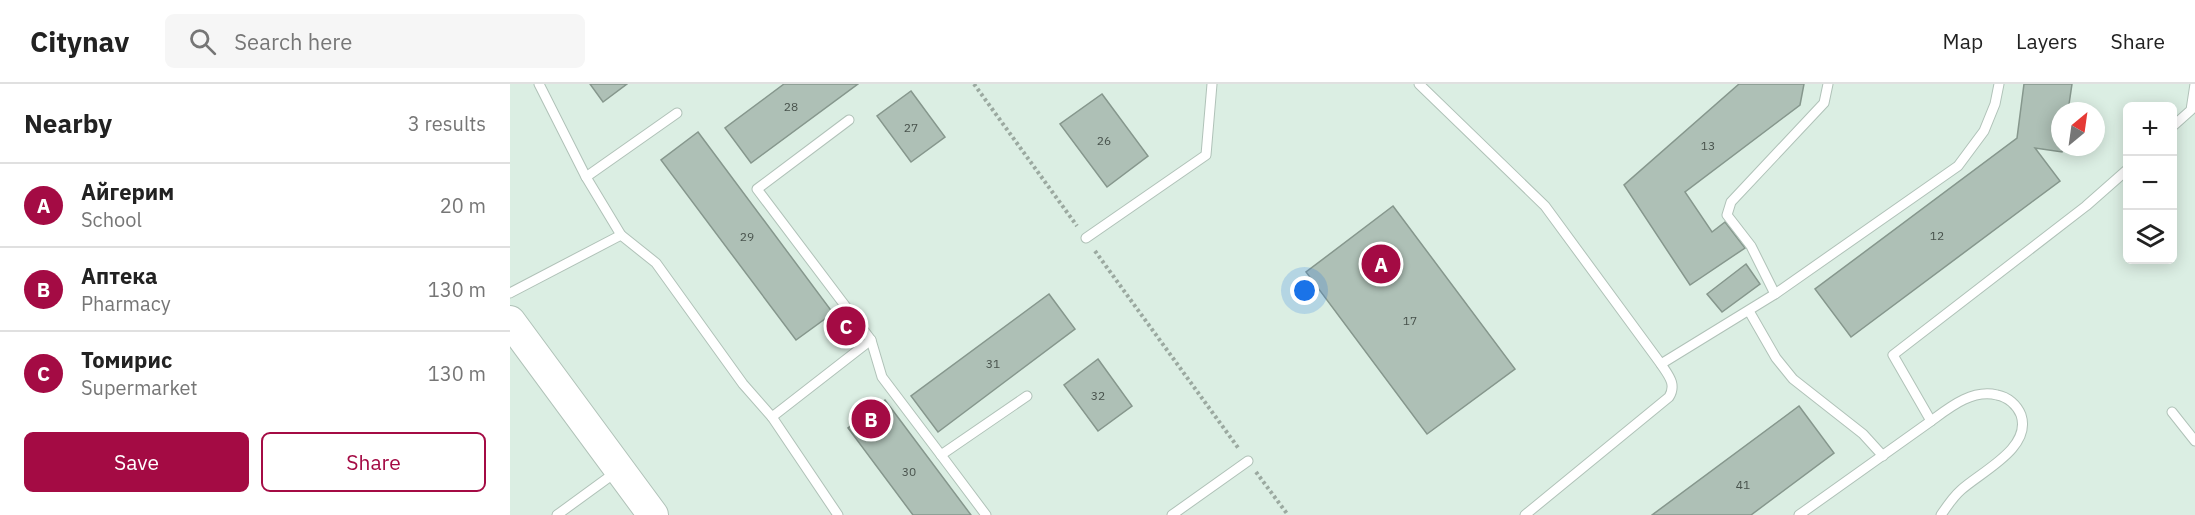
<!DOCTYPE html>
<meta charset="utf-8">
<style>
:root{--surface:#fff;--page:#f6f6f6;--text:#222;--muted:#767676;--line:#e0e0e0;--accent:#a40b44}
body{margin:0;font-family:"IBM Plex Sans",sans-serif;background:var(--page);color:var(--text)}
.controls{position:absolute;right:18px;top:18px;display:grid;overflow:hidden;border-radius:9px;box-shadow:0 3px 15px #0003}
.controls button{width:54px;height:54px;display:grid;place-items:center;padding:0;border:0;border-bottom:2px solid var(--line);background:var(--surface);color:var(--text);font:30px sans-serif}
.compass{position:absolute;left:1541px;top:18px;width:54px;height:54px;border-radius:50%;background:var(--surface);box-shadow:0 3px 15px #0003;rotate:29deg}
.you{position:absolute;left:795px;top:207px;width:21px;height:21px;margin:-15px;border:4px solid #fff;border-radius:50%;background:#1a73e8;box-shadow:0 0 0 9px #1a73e833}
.badge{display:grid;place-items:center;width:39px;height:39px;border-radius:50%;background:var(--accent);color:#fff;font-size:20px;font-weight:700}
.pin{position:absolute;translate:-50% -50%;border:3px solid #fff;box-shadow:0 2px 6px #0006}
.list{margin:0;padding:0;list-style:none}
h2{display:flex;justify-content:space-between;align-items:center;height:78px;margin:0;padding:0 24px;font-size:26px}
h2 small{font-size:20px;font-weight:400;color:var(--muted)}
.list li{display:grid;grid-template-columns:39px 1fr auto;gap:18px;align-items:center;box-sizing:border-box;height:84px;padding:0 24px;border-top:2px solid var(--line)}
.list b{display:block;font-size:22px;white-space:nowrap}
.list p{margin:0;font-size:20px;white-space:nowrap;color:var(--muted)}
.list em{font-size:20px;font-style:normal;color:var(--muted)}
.actions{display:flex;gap:12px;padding:18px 24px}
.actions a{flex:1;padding:14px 0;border:2px solid var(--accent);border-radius:9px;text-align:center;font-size:21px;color:var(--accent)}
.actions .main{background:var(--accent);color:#fff}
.icon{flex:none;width:33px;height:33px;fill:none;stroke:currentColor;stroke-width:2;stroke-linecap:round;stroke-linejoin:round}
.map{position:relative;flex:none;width:1685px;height:431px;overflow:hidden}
header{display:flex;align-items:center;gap:36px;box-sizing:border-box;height:84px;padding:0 30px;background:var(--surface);border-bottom:2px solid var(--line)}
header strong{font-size:28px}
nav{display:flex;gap:33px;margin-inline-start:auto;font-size:21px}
.search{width:420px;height:54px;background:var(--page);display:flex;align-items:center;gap:15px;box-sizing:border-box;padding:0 21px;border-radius:9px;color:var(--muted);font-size:22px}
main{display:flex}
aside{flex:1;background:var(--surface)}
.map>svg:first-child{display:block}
.building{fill:#aec0b6;stroke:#86978d;stroke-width:1.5}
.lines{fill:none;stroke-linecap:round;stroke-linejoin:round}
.service-casing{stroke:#b0c2b8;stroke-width:11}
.primary-casing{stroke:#b0c2b8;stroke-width:32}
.path{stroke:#9ba9a0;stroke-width:4;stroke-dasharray:3 3;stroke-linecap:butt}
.service{stroke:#fff;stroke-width:9}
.primary{stroke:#fff;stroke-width:30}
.labels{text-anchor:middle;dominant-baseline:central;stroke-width:5;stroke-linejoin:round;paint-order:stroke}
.number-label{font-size:12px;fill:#48524c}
</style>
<header>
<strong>Citynav</strong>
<div class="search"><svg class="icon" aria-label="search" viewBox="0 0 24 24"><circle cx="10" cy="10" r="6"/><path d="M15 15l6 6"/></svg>Search here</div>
<nav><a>Map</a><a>Layers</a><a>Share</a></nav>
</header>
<main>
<aside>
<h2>Nearby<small>3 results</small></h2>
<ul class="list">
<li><span class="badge">A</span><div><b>Айгерим</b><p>School</p></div><em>20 m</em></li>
<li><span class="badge">B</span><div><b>Аптека</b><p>Pharmacy</p></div><em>130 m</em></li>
<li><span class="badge">C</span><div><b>Томирис</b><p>Supermarket</p></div><em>130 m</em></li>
</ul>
<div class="actions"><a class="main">Save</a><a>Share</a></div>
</aside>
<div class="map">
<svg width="1685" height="431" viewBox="0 0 1685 431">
<rect width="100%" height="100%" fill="#dbeee3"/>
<g class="building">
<path d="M 80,0 L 117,0 L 93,18 Z"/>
<path d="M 274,0 L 348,0 L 241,79 L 215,44 Z"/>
<path d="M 1229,0 L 1294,0 L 1290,21 L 1175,108 L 1202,148 L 1215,138 L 1235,164 L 1180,201 L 1114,101 Z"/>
<path d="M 1514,0 L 1562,0 L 1558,27 L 1550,27 L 1550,63 L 1553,63 L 1552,68 L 1525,64 L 1550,97 L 1341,253 L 1305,205 L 1507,54 Z"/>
<path d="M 401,7 L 435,53 L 401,78 L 367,32 Z"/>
<path d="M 592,10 L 638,72 L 597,103 L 550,40 Z"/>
<path d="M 188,48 L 323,229 L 286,256 L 151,76 Z"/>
<path d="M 883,122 L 1005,285 L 917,350 L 796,188 Z"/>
<path d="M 1236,180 L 1250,200 L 1212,228 L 1197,210 Z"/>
<path d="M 539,210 L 565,245 L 428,348 L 401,312 Z"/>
<path d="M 588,275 L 622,322 L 588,347 L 554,301 Z"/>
<path d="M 375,316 L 461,431 L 403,431 L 338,344 Z"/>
<path d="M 1289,322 L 1324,369 L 1241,431 L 1142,431 Z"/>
</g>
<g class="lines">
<defs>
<g id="service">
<path d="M 29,0 L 76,93 L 111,151"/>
<path d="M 909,0 L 1035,122 L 1151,280 C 1158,291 1167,300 1159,313 L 1015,431"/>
<path d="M 1662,43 L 1681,26 L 1685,0"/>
<path d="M 76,93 L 167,29"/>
<path d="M 576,154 L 696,71 L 702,0"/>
<path d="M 0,209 L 111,151 L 146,179 L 233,300 L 262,333 L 361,256 L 247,105 L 339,36"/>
<path d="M 1265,210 L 1241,162 L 1217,131 L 1221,118 L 1314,19 L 1318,0"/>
<path d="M 1239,227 L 1266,274 L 1283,295 L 1353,350 L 1373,372"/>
<path d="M 361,256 L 372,293 L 431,371"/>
<path d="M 1151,280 L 1265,210 L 1448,82 L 1474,47 L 1485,20 L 1489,0"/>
<path d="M 1662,328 L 1685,357"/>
<path d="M 262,333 L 328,431"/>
<path d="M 1421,337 C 1440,323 1462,305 1487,311 C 1498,313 1507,321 1511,331 C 1522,364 1472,387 1451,406 C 1443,413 1437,422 1431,431"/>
<path d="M 47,431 L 106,388"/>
<path d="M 476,431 L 431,371 L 517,312"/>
<path d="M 662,431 L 738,377"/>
<path d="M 1289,431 L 1421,337 L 1383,271 L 1576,122 L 1618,85"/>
</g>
<path id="primary" d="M 0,237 L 143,431"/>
</defs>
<use href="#service" class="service-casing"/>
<use href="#primary" class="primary-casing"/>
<g class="path">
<path d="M 464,0 L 567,142"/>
<path d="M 585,167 L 729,365"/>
<path d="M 746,388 L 778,431"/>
</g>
<use href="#service" class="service"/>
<use href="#primary" class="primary"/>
</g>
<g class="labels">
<g class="number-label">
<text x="281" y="22">28</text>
<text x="401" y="43">27</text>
<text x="594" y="56">26</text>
<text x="1198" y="61">13</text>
<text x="1427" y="151">12</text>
<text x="237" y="152">29</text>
<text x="900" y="236">17</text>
<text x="483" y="279">31</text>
<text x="588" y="311">32</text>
<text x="399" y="387">30</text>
<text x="1233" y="400">41</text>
</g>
</g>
</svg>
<div class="controls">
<button>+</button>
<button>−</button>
<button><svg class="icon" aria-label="layers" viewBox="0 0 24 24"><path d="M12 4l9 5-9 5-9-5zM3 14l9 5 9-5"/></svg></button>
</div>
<svg class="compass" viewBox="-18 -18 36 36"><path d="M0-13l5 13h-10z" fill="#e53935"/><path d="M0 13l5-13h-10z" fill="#767676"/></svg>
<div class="you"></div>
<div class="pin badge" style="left:871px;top:180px">A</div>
<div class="pin badge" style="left:361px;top:335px">B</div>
<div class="pin badge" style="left:336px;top:242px">C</div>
</div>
</main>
